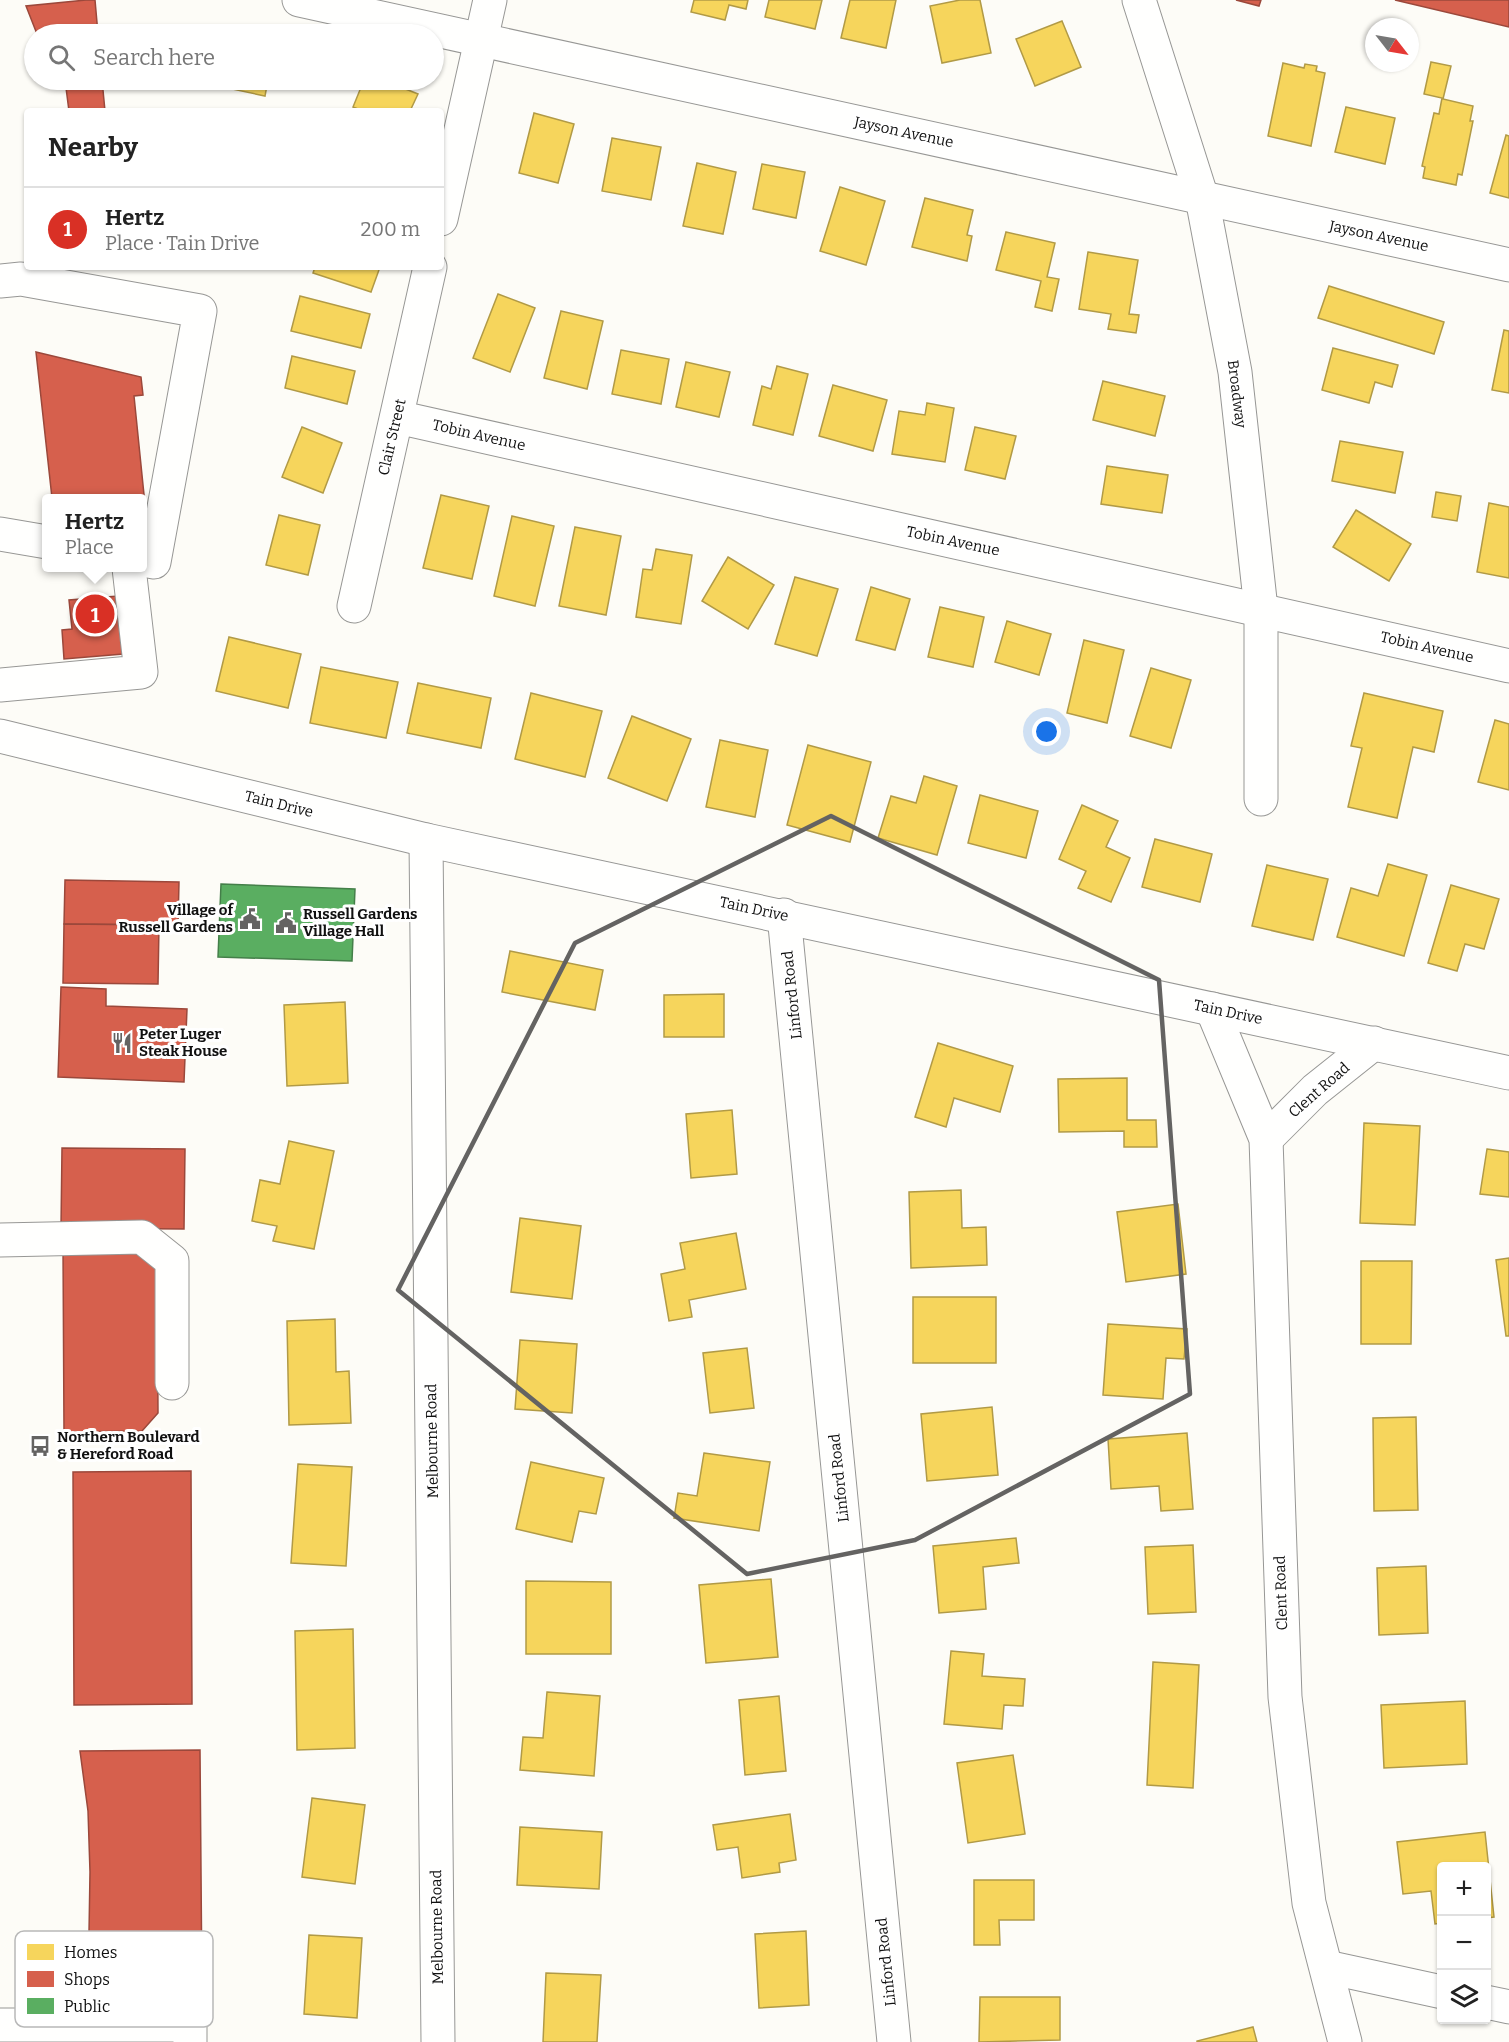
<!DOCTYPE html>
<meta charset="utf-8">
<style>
:root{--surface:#fff;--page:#f2f2f2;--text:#222;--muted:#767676;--line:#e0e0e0;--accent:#d93025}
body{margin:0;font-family:Bitter,serif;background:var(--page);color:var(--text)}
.controls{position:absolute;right:18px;bottom:18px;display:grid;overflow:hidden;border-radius:6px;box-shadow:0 2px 4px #0004}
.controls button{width:54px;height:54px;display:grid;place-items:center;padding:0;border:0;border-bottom:2px solid var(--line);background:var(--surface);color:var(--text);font:30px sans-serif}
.compass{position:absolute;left:1365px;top:18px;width:54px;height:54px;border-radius:50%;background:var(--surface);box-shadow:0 2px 4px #0004;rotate:121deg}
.you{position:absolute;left:1047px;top:732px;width:21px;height:21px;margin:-15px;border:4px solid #fff;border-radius:50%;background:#1a73e8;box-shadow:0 0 0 9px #1a73e833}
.badge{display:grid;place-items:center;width:39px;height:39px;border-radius:50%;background:var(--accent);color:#fff;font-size:20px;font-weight:700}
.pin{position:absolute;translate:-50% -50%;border:3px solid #fff;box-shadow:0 2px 6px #0006}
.popup{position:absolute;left:42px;top:494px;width:105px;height:78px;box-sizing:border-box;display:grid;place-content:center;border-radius:6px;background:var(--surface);filter:drop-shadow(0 2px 4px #0005);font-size:20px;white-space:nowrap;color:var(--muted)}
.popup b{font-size:22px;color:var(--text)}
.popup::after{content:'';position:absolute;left:50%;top:100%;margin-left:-12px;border:12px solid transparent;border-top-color:var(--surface)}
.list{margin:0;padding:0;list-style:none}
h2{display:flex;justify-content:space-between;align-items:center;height:78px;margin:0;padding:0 24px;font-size:26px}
h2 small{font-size:20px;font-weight:400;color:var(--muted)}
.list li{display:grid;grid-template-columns:39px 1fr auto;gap:18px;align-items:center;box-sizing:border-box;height:84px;padding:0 24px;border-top:2px solid var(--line)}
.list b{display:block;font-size:22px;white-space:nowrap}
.list p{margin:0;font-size:20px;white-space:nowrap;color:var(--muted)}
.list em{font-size:20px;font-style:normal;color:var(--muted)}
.icon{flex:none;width:33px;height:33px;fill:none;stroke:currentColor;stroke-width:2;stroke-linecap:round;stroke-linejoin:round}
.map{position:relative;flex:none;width:1509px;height:2042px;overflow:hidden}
.search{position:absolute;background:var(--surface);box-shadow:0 2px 4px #0004;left:24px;top:24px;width:420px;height:66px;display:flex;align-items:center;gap:15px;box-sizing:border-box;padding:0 21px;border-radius:33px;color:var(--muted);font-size:22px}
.panel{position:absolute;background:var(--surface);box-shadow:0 2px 4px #0004;left:24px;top:108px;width:420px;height:162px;border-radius:6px}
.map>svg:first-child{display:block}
.homes{fill:#f6d55c;stroke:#b19a46;stroke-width:1.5}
.shops{fill:#d6604d;stroke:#9b483b;stroke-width:1.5}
.public{fill:#5aae61;stroke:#447f49;stroke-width:1.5}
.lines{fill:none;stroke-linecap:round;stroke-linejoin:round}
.minor-casing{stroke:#979795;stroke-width:35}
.minor{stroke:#fffffe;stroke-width:33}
.marked{fill:none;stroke:#646362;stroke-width:4.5;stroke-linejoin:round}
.labels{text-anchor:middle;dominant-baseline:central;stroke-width:6;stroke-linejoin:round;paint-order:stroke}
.street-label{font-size:15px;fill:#111;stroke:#fff}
.poi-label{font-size:15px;font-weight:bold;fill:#111;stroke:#fff;text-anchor:start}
.key{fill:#fff;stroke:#b8b8b8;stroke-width:1.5}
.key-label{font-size:16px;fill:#111}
</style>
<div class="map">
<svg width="1509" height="2042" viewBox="0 0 1509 2042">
<rect width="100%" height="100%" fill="#fdfcf7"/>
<g class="homes">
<path d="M 694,0 L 748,0 L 746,9 L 729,5 L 725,20 L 691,12 Z"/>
<path d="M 769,0 L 822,0 L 815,29 L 765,17 Z"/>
<path d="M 850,0 L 896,0 L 886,48 L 841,38 Z"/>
<path d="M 960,0 L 980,0 L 991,53 L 942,63 L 930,6 Z"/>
<path d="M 1062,21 L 1081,67 L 1035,86 L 1016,39 Z"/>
<path d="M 1431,62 L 1451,66 L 1443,99 L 1473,106 L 1470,121 L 1473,121 L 1462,175 L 1458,174 L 1456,185 L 1423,178 L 1425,167 L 1422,166 L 1434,113 L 1439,114 L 1442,98 L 1424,94 Z"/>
<path d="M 1283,63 L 1304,68 L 1305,64 L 1317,66 L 1316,71 L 1325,73 L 1311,146 L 1268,136 Z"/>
<path d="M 214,80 L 268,80 L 265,96 L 213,85 Z"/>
<path d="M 364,80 L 383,80 L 418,94 L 410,111 L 363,111 L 353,107 Z"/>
<path d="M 1346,107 L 1395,118 L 1385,164 L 1335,152 Z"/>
<path d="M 534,113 L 574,124 L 558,183 L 519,173 Z"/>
<path d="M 1506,135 L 1509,136 L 1509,198 L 1490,193 Z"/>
<path d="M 612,138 L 661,147 L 651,200 L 602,191 Z"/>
<path d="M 697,163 L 736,172 L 723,234 L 683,226 Z"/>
<path d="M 762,164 L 805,172 L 796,218 L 753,209 Z"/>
<path d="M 840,187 L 885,201 L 866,265 L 820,251 Z"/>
<path d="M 925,198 L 973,210 L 967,235 L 972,236 L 967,261 L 912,247 Z"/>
<path d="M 1006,232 L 1055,243 L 1047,277 L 1059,279 L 1052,311 L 1035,307 L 1041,281 L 996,270 Z"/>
<path d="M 1088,252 L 1138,260 L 1129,314 L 1139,315 L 1136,333 L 1108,329 L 1111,314 L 1079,309 Z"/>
<path d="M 315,267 L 380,267 L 371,292 L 313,273 Z"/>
<path d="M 1329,286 L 1444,322 L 1434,354 L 1318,318 Z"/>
<path d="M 498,294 L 535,308 L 510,372 L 473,358 Z"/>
<path d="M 300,296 L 370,314 L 361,348 L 291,331 Z"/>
<path d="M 561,311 L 603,321 L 587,389 L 544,378 Z"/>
<path d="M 1504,330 L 1509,331 L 1509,393 L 1492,390 Z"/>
<path d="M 1333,348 L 1398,365 L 1392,387 L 1375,382 L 1369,403 L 1322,390 Z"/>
<path d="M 621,350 L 669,359 L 661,404 L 612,394 Z"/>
<path d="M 292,356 L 355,371 L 347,404 L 285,388 Z"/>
<path d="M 686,362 L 730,372 L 719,417 L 676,407 Z"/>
<path d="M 777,366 L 808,374 L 793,435 L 753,425 L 762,386 L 771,389 Z"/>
<path d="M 1103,381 L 1165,396 L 1155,436 L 1093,420 Z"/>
<path d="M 833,385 L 887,400 L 873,451 L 819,436 Z"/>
<path d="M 927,403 L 954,408 L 945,462 L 892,454 L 899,411 L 925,415 Z"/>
<path d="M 302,427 L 342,443 L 323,493 L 282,477 Z"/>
<path d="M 975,427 L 1016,436 L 1005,479 L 965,470 Z"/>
<path d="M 1340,441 L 1403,452 L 1395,493 L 1332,481 Z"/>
<path d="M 1107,466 L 1168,475 L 1162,513 L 1101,504 Z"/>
<path d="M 1436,492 L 1461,496 L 1457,521 L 1432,517 Z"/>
<path d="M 441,495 L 489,506 L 472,579 L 423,568 Z"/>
<path d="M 1489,503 L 1509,507 L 1509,578 L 1477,572 Z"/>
<path d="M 1356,510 L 1411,544 L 1389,581 L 1333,547 Z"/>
<path d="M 279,515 L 320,525 L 308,575 L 266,565 Z"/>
<path d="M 512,516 L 554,526 L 535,606 L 494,596 Z"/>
<path d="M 575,527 L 621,536 L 606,615 L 559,606 Z"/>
<path d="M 656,549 L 692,555 L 681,624 L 636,617 L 643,569 L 652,570 Z"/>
<path d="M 728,557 L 774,585 L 748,629 L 702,601 Z"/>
<path d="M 795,577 L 838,589 L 817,656 L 775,644 Z"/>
<path d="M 871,587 L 910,599 L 895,650 L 856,640 Z"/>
<path d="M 940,607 L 984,617 L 973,667 L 928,657 Z"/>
<path d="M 1007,621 L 1051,634 L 1039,675 L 995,662 Z"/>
<path d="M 229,637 L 301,654 L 288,708 L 216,691 Z"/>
<path d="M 1084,640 L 1124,650 L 1107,723 L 1067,713 Z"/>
<path d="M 321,667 L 398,682 L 386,738 L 310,723 Z"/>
<path d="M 1151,668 L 1191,680 L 1171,748 L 1130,736 Z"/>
<path d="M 418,683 L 491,698 L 481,748 L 407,733 Z"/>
<path d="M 531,693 L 602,711 L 585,777 L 515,759 Z"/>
<path d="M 1364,693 L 1443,711 L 1434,752 L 1413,747 L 1397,818 L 1348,807 L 1362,748 L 1351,746 Z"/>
<path d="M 632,716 L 691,739 L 667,801 L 608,778 Z"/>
<path d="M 1495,720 L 1509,724 L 1509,790 L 1478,782 Z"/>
<path d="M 720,740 L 768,750 L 755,817 L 706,807 Z"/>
<path d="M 808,745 L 871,762 L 850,842 L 787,825 Z"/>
<path d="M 924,776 L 957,786 L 937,855 L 878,838 L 891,796 L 916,803 Z"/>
<path d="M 980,795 L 1038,811 L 1026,858 L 968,843 Z"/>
<path d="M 1082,805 L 1118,821 L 1106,847 L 1130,858 L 1111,902 L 1078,888 L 1086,871 L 1059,859 Z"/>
<path d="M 1155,839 L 1212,854 L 1200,902 L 1142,887 Z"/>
<path d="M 1388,864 L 1427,875 L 1404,956 L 1337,937 L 1351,888 L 1378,896 Z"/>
<path d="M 1267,865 L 1328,879 L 1313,940 L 1252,926 Z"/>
<path d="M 1451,885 L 1499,899 L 1484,949 L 1465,944 L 1457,971 L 1428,963 Z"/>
<path d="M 510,951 L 603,970 L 595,1010 L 502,992 Z"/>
<path d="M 724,994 L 724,1037 L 664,1037 L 664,995 Z"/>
<path d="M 345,1002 L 348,1083 L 287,1086 L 284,1005 Z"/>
<path d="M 938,1043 L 1013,1066 L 1000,1112 L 954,1098 L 946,1127 L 915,1117 Z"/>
<path d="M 1127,1078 L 1127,1120 L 1156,1120 L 1157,1147 L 1124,1147 L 1124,1131 L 1059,1132 L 1058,1079 Z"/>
<path d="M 732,1110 L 737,1174 L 691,1178 L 686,1114 Z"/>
<path d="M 1364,1123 L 1420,1126 L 1415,1225 L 1360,1223 Z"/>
<path d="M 289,1141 L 334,1151 L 314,1249 L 273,1241 L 277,1226 L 252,1221 L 260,1180 L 280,1184 Z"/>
<path d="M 1487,1149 L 1509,1152 L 1509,1197 L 1480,1194 Z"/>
<path d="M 961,1190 L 962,1228 L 986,1227 L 987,1265 L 911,1268 L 909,1192 Z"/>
<path d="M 1178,1204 L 1186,1274 L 1126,1282 L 1117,1212 Z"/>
<path d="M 520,1218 L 581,1226 L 572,1299 L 511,1292 Z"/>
<path d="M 736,1233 L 746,1289 L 689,1300 L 692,1317 L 669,1321 L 661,1274 L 685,1269 L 680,1243 Z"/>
<path d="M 1509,1258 L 1509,1336 L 1506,1336 L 1496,1260 Z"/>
<path d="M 1361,1261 L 1412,1261 L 1411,1344 L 1361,1344 Z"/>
<rect x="913" y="1297" width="83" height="66"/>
<path d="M 335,1319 L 336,1372 L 349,1371 L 351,1423 L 289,1425 L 287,1321 Z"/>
<path d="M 1108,1324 L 1187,1329 L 1184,1359 L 1166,1358 L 1163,1399 L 1103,1395 Z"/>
<path d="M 520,1340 L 577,1344 L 572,1413 L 515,1409 Z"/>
<path d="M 747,1348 L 754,1408 L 710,1413 L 703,1353 Z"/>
<path d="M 992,1407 L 998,1475 L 927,1481 L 921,1414 Z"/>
<path d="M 1416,1417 L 1418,1510 L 1374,1511 L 1373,1418 Z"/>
<path d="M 1187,1433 L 1193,1509 L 1161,1511 L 1159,1486 L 1111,1489 L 1108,1439 Z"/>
<path d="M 704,1453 L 770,1462 L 759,1531 L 674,1518 L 678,1493 L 697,1496 Z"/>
<path d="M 531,1462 L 604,1478 L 596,1514 L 579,1511 L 572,1542 L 516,1529 Z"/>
<path d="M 298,1464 L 352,1467 L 346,1566 L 291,1563 Z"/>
<path d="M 1016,1538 L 1019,1563 L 983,1567 L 986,1609 L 939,1613 L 933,1546 Z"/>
<path d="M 1193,1545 L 1196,1612 L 1148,1614 L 1145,1547 Z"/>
<path d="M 1426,1566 L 1428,1633 L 1379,1635 L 1377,1568 Z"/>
<path d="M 771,1579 L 778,1657 L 706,1663 L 699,1585 Z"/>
<path d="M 526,1581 L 611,1582 L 611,1654 L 526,1654 Z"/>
<path d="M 353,1629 L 355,1748 L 297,1750 L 295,1631 Z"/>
<path d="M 951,1651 L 984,1654 L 982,1676 L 1025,1679 L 1023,1706 L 1004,1705 L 1002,1729 L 944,1724 Z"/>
<path d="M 1153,1662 L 1199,1665 L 1193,1788 L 1147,1785 Z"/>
<path d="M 547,1692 L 600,1696 L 594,1776 L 520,1770 L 523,1737 L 543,1738 Z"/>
<path d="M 779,1696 L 786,1771 L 745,1775 L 739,1700 Z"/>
<path d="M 1465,1701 L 1467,1764 L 1384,1768 L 1381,1705 Z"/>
<path d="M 1013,1755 L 1025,1834 L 968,1843 L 957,1763 Z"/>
<path d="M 312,1798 L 365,1805 L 355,1884 L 302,1877 Z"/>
<path d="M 790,1814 L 796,1860 L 779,1863 L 780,1872 L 742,1878 L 738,1847 L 717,1850 L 713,1825 Z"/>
<path d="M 520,1827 L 602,1832 L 599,1889 L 517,1885 Z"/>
<path d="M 1485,1832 L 1494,1917 L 1486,1918 L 1486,1866 L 1442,1866 L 1442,1923 L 1435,1924 L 1431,1891 L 1403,1894 L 1397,1842 Z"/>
<path d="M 974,1880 L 1034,1880 L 1034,1920 L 999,1920 L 1000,1945 L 974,1945 Z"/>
<path d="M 806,1931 L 809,2005 L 759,2008 L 755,1934 Z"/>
<path d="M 309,1935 L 362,1938 L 357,2018 L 304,2014 Z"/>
<path d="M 546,1973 L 601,1975 L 597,2042 L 543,2042 Z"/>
<path d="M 980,1997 L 1060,1997 L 1060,2040 L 979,2042 Z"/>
<path d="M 1253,2027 L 1257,2042 L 1197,2042 L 1197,2041 Z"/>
</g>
<g class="shops">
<path d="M 86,0 L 95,0 L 98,34 L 37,34 L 26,6 Z"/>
<path d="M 1236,0 L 1261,0 L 1259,6 Z"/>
<path d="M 1395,0 L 1509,0 L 1509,27 Z"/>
<path d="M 65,80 L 102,80 L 105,111 L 69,111 Z"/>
<path d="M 36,352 L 141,377 L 143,395 L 134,396 L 149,544 L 143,549 L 143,498 L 52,498 Z"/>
<path d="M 118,596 L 123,654 L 64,659 L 62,630 L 72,629 L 69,600 Z"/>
<path d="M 65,880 L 179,882 L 178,925 L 64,924 Z"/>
<path d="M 64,924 L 159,925 L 158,984 L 63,983 Z"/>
<path d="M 61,987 L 106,989 L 106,1006 L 187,1009 L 184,1082 L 58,1077 Z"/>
<path d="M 62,1148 L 185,1149 L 184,1229 L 61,1228 Z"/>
<path d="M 139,1245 L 157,1261 L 158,1413 L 142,1431 L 64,1432 L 63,1246 Z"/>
<path d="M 191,1471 L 192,1704 L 74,1705 L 73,1472 Z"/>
<path d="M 200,1750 L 202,1992 L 82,1993 L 89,1933 L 90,1872 L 88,1811 L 80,1751 Z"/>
</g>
<path class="public" d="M 221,884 L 355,889 L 352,961 L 218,957 Z"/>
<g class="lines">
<defs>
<g id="minor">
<path d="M 299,0 L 1509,265"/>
<path d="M 1139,0 L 1202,198 L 1235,372 L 1261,609 L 1261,799"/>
<path d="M 441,219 L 490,0"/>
<path d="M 0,281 L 21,279 L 200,311 L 154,562 L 143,560"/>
<path d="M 397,417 L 1509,666"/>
<path d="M 0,534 L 47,542"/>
<path d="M 354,606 L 430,267"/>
<path d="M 0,685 L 141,672 L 129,568"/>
<path d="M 0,736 L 426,840 L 1509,1073"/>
<path d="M 426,840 L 438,2042"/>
<path d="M 784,915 L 894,2042"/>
<path d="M 1212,1009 L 1266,1139 L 1285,1697 L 1309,1903 L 1345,2042"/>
<path d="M 1266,1139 L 1315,1090 L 1374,1043"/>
<path d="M 0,1240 L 142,1237 L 172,1261 L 172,1383"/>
<path d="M 1327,1967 L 1442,1992"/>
<path d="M 1486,2002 L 1509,2007"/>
<path d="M 0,2025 L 190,2025 L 190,2042"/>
</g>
</defs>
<use href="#minor" class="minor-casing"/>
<use href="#minor" class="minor"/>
</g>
<path class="marked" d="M 831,816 L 1159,980 L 1190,1394 L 915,1540 L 747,1574 L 398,1290 L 575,943 Z"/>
<defs>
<symbol id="civic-bare" viewBox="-9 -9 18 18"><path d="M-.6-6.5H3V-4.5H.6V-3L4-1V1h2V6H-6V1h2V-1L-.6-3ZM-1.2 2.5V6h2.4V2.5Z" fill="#646362" stroke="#fff" stroke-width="2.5" paint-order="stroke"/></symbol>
<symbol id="restaurant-bare" viewBox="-9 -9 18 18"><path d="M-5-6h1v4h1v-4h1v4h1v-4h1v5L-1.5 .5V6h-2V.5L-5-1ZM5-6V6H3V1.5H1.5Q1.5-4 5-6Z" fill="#646362" stroke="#fff" stroke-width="2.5" paint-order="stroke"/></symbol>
<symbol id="bus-bare" viewBox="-9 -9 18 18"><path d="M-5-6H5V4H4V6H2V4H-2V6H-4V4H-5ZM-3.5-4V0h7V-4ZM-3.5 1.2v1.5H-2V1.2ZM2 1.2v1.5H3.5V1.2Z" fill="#646362" stroke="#fff" stroke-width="2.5" paint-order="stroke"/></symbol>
</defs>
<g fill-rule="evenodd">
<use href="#civic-bare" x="235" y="904" width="30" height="30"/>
<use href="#civic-bare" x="271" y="908" width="30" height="30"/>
<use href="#restaurant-bare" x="107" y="1028" width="30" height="30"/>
<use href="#bus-bare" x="25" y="1431" width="30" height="30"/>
</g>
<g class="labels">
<g class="street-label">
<text transform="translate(904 132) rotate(12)">Jayson Avenue</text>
<text transform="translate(1379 236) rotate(12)">Jayson Avenue</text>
<text transform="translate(1237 394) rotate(83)">Broadway</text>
<text transform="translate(479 435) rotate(13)">Tobin Avenue</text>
<text transform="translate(392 437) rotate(-77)">Clair Street</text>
<text transform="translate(953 541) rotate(12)">Tobin Avenue</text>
<text transform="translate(1427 647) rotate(13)">Tobin Avenue</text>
<text transform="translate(279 804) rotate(14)">Tain Drive</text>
<text transform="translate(754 909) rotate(12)">Tain Drive</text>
<text transform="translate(792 995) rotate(-96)">Linford Road</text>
<text transform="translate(1228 1012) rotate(12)">Tain Drive</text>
<text transform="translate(1319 1090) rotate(-41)">Clent Road</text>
<text transform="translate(432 1441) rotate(-91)">Melbourne Road</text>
<text transform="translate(839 1478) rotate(-96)">Linford Road</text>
<text transform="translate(1281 1593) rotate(-92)">Clent Road</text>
<text transform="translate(437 1927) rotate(-91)">Melbourne Road</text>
<text transform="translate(886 1962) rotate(-96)">Linford Road</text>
</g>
<g class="poi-label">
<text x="233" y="910" text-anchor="end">Village of<tspan x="233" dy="17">Russell Gardens</tspan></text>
<text x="303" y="914">Russell Gardens<tspan x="303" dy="17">Village Hall</tspan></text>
<text x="139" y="1034">Peter Luger<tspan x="139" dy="17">Steak House</tspan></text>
<text x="57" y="1437">Northern Boulevard<tspan x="57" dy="17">&amp; Hereford Road</tspan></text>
</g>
</g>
<rect x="15" y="1931" width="198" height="96" rx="9" class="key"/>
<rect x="27" y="1944" width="27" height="16" fill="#f6d55c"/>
<rect x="27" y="1971" width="27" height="16" fill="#d6604d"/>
<rect x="27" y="1998" width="27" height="16" fill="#5aae61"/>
<g class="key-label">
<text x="64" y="1958">Homes</text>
<text x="64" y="1985">Shops</text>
<text x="64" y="2012">Public</text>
</g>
</svg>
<div class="controls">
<button>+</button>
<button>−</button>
<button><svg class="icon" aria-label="layers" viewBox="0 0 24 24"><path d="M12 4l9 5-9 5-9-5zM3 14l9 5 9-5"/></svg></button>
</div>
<svg class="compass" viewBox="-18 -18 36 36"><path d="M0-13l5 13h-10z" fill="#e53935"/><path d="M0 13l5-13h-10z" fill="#767676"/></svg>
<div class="you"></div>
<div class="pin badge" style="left:95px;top:614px">1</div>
<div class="popup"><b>Hertz</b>Place</div>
<div class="search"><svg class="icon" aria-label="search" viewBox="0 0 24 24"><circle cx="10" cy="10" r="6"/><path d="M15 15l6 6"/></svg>Search here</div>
<section class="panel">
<h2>Nearby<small></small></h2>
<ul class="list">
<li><span class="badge">1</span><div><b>Hertz</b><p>Place · Tain Drive</p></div><em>200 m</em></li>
</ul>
</section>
</div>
